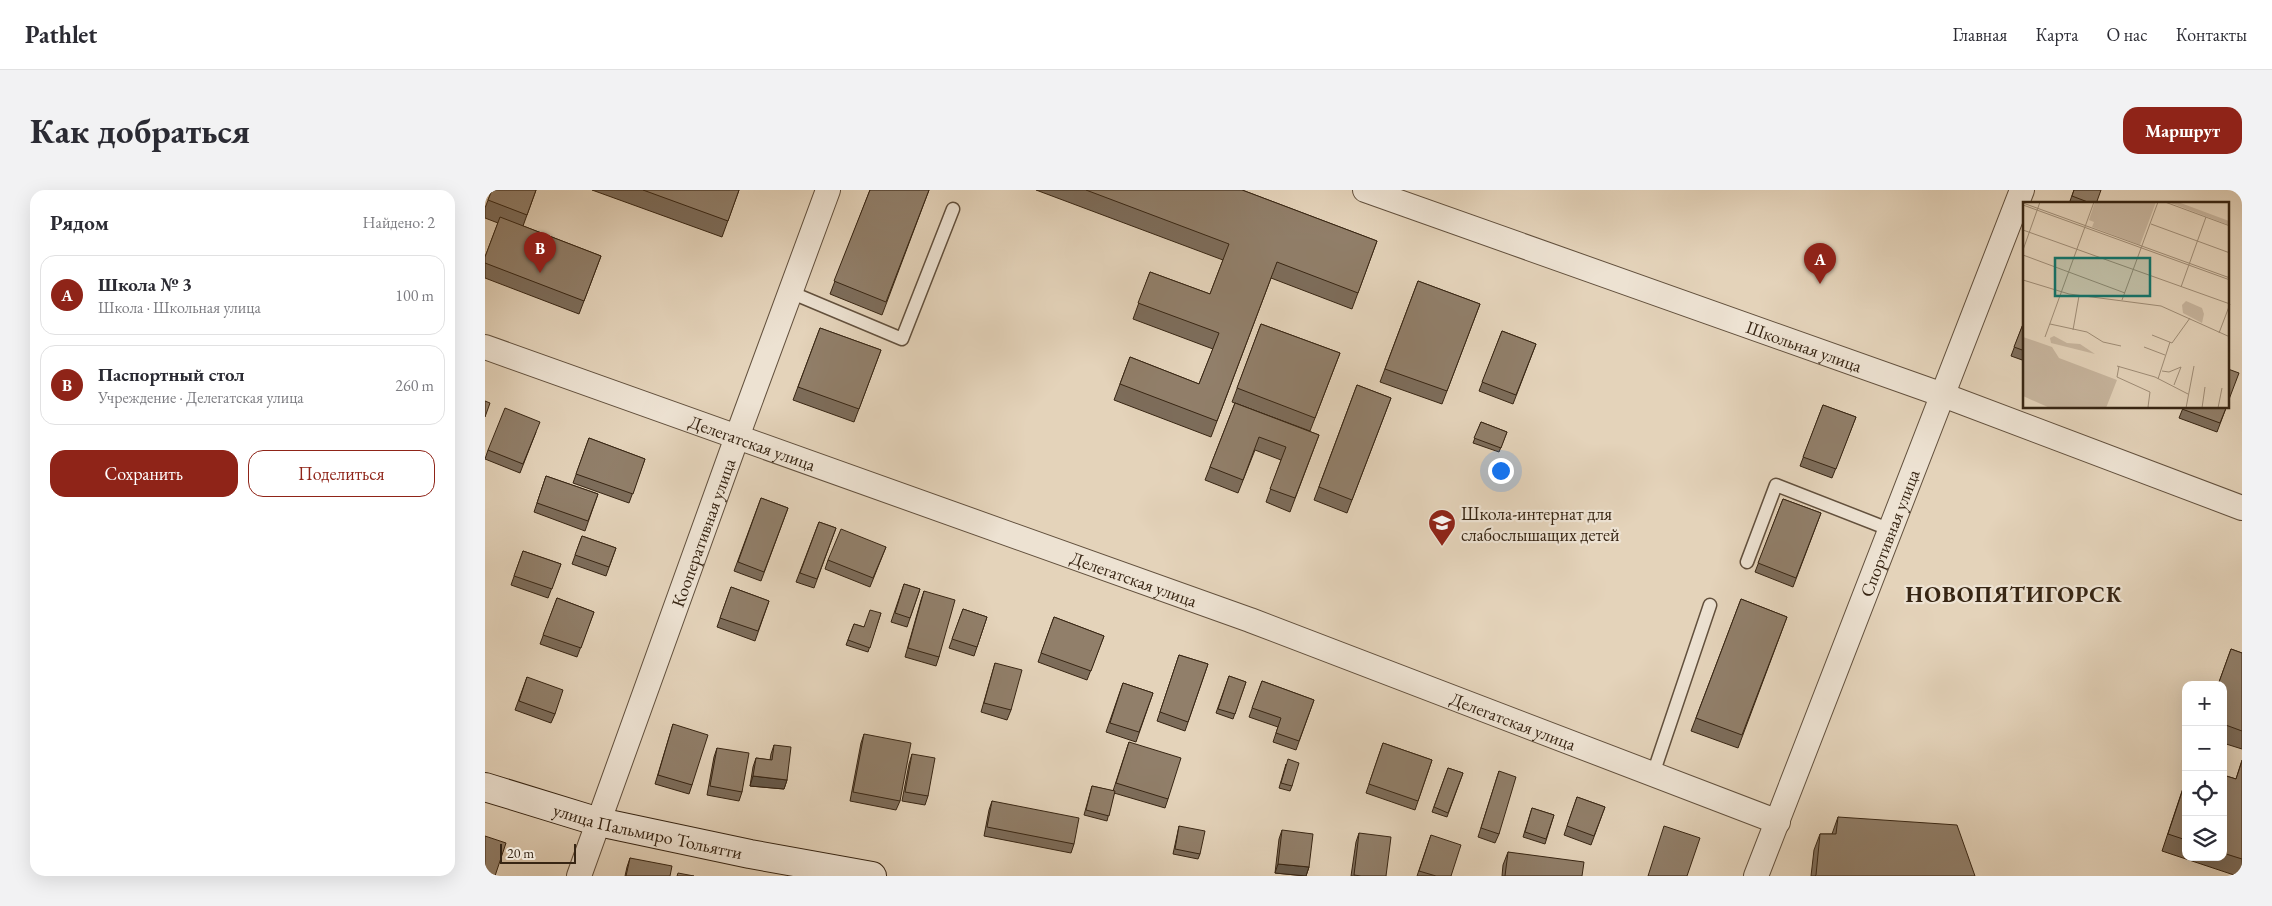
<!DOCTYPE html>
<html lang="ru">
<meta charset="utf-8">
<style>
:root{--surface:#fff;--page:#f2f2f3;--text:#2b2b33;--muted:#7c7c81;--line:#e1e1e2;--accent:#8f2418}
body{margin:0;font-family:"EB Garamond",serif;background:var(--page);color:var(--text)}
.controls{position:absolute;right:15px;bottom:15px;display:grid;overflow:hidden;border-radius:10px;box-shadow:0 5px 20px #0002}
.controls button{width:45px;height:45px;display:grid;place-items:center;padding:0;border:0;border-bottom:1px solid var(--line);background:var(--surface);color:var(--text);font:25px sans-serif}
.scale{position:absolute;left:15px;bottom:12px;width:76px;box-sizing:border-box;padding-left:5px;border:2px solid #372513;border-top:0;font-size:14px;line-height:18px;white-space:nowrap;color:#372513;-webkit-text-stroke:4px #ede2d2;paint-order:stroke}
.you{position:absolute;left:1015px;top:280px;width:18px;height:18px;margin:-12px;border:4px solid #fff;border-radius:50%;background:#1a73e8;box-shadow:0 0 0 8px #1a73e833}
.badge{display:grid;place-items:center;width:32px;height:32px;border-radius:50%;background:var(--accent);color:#fff;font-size:16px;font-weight:700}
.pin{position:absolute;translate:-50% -41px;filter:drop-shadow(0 1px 2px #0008)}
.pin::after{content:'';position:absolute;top:26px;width:18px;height:15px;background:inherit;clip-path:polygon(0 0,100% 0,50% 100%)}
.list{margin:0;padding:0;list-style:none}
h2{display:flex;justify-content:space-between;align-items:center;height:65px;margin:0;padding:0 20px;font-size:21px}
h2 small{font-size:16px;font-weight:400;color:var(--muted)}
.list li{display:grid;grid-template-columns:32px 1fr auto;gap:15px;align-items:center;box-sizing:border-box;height:80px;margin:0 10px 10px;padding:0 10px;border:1px solid var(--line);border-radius:15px}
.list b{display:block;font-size:19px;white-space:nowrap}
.list p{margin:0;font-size:16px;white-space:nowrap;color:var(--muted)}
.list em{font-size:16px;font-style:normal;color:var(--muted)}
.actions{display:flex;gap:10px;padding:15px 20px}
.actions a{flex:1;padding:11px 0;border:1px solid var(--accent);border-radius:15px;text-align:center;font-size:18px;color:var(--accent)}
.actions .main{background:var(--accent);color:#fff}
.icon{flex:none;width:28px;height:28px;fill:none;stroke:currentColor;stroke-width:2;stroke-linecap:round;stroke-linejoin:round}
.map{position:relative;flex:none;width:1757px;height:686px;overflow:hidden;border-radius:15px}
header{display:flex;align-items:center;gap:30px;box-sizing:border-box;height:70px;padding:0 25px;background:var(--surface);border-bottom:1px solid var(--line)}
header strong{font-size:24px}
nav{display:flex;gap:28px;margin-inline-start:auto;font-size:18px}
.intro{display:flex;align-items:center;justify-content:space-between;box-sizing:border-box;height:120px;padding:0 30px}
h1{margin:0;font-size:35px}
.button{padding:12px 22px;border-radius:15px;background:var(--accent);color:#fff;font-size:18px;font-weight:700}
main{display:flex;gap:30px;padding:0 30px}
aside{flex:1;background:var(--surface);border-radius:15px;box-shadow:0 5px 20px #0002}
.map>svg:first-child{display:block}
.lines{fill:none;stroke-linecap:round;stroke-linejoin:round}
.lane-casing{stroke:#62503d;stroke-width:15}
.street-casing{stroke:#62503d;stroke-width:26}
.secondary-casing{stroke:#372513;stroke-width:30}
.lane{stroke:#ede2d2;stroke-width:12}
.street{stroke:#ede2d2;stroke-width:24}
.secondary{stroke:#ede2d2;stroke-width:28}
.wall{fill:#7d6d5b;stroke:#372513}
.shaded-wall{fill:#66594a;stroke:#372513}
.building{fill:#917f6a;stroke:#372513}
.labels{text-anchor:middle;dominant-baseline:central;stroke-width:4.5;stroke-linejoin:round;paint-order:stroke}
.street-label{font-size:18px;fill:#372513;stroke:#ede2d2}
.poi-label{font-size:18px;fill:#372513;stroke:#ede2d2;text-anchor:start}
.district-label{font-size:22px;font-weight:bold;letter-spacing:1px;fill:#372513;stroke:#ede2d2}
.inset-road{fill:none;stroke:#9f8d77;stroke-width:1}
.view{fill:#0f766e;fill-opacity:0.15;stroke:#0f766e;stroke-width:2.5}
.inset-edge{fill:none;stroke:#372513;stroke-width:2.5}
</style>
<header>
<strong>Pathlet</strong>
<nav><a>Главная</a><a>Карта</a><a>О нас</a><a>Контакты</a></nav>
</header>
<div class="intro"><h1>Как добраться</h1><a class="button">Маршрут</a></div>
<main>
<aside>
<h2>Рядом<small>Найдено: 2</small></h2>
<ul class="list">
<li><span class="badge">A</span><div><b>Школа № 3</b><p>Школа · Школьная улица</p></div><em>100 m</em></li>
<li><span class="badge">B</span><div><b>Паспортный стол</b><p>Учреждение · Делегатская улица</p></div><em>260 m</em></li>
</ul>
<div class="actions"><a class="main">Сохранить</a><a>Поделиться</a></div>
</aside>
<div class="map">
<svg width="1757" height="686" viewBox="0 0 1757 686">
<rect width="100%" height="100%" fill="#e4d3ba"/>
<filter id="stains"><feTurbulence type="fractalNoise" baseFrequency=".004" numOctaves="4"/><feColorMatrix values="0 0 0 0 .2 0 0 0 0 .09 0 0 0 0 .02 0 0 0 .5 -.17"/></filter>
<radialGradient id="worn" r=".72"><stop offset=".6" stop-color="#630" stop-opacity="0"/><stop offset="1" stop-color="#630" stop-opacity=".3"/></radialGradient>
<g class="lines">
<defs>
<g id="lane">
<path d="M 305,102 L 417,149 L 468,19"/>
<path d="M 1262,372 L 1291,295 L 1406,340"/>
<path d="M 1168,584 L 1225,415"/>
</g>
<g id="street">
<path id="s1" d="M 880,0 L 1458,205 L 1757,318"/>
<path id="s2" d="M 0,157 L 765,430 L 1293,632"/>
<path id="s3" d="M 94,686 L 252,247 L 343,0"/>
<path id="s4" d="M 1271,686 L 1537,0"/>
</g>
<g id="secondary">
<path id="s5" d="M 0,597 L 114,632 L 265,664 L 387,686"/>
</g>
</defs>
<use href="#lane" class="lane-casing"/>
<use href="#street" class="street-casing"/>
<use href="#secondary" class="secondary-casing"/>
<use href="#lane" class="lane"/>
<use href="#street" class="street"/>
<use href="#secondary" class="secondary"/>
</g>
<g class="wall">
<path d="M 7,0 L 51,0 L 38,36 L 116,66 L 94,124 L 0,88 L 0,67 L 13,33 L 0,28 L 0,18 Z"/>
<path d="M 107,0 L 254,0 L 237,47 Z"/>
<path d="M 385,0 L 444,0 L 397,125 L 345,104 Z"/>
<path d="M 551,0 L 757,0 L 892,51 L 867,119 L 786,88 L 726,247 L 629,210 L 645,167 L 714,194 L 728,159 L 648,129 L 665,82 L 725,104 L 738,70 Z"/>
<path d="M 1589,0 L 1611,14 L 1594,14 L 1585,11 Z"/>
<path d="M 933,91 L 995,114 L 957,214 L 895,192 Z"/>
<path d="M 1540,129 L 1540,171 L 1526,166 Z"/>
<path d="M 776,134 L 855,163 L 825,241 L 747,212 Z"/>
<path d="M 335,138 L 396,160 L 369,232 L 308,210 Z"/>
<path d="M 1017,141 L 1051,154 L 1028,214 L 994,201 Z"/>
<path d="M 872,195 L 906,208 L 862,323 L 829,310 Z"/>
<path d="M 750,213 L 834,245 L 805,322 L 781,312 L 796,270 L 770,260 L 753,303 L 720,290 Z"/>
<path d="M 1338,215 L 1371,227 L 1347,288 L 1315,276 Z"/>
<path d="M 1698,218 L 1741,218 L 1732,242 L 1694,228 Z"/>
<path d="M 996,232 L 1022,242 L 1014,262 L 988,253 Z"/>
<path d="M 51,242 L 35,283 L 0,269 L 3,260 Z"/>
<path d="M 104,248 L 160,269 L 144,313 L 88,293 Z"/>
<path d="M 61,286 L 113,304 L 100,341 L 49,322 Z"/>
<path d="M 276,308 L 303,318 L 276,391 L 249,381 Z"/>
<path d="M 1298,309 L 1336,323 L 1308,397 L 1270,382 Z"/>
<path d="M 334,332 L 351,338 L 329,398 L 311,392 Z"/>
<path d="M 97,346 L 131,358 L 121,386 L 87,374 Z"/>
<path d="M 401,357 L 385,397 L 340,379 L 343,370 Z"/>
<path d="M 38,361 L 76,374 L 63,408 L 26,395 Z"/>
<path d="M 419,394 L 435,399 L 422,437 L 406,432 Z"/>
<path d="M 246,397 L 284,411 L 270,451 L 232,437 Z"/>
<path d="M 439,401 L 454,467 L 451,476 L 420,467 L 436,410 Z"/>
<path d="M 72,408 L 109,422 L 92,467 L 55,454 Z"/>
<path d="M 1256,409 L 1302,427 L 1253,558 L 1206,541 Z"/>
<path d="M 478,419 L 502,427 L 489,466 L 464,458 Z"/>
<path d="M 396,423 L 383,462 L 361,455 L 369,434 L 379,437 Z"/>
<path d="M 569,427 L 619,446 L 602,490 L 553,472 Z"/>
<path d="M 1746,459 L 1757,463 L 1757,559 L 1738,553 L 1738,495 L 1733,495 Z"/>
<path d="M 694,465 L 723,474 L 700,541 L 672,531 Z"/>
<path d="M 510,473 L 526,520 L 522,530 L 496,522 Z"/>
<path d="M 744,486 L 761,492 L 748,529 L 731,523 Z"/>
<path d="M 42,487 L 70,524 L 66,533 L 30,520 Z"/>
<path d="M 777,491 L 829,510 L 811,560 L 788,552 L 793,537 L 764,527 Z"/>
<path d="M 638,493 L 668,503 L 651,552 L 621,542 Z"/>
<path d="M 188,534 L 207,595 L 204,604 L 170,594 Z"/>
<path d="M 379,544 L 415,611 L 411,620 L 365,611 L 376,553 Z"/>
<path d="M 644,552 L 683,609 L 680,618 L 629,603 L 622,631 L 599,625 L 607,596 L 628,601 Z"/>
<path d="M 898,553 L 947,570 L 930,620 L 881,603 Z"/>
<path d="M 289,555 L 302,590 L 299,599 L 265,596 L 268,577 L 271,568 L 285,570 L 286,564 Z"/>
<path d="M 232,558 L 257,602 L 254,611 L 222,605 L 229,567 Z"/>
<path d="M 427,564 L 443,606 L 440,615 L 417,611 L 424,574 Z"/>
<path d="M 1757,570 L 1757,686 L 1752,686 L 1677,661 L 1701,589 L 1701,667 L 1738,667 L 1738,585 L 1751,589 Z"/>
<path d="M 801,574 L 807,596 L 805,601 L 794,598 Z"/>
<path d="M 963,578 L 978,583 L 962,627 L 947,622 Z"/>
<path d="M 1014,581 L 1014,644 L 1010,653 L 993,647 Z"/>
<path d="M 1092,607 L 1120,617 L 1106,655 L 1079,645 Z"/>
<path d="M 507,611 L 589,654 L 586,663 L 499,646 L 504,620 Z"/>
<path d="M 1047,618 L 1069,625 L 1060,654 L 1038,647 Z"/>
<path d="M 1353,627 L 1490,686 L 1326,686 L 1329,660 L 1335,644 L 1347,644 Z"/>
<path d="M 694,636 L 715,664 L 713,669 L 688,664 Z"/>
<path d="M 797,640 L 824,677 L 821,686 L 790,683 L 794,649 Z"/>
<path d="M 874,643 L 901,686 L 866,686 L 871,652 Z"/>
<path d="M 946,645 L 966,686 L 932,686 Z"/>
<path d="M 1023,662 L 1097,686 L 1017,686 L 1018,675 Z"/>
<path d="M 145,668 L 185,686 L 140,686 L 142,677 Z"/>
</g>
<g class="shaded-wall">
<path d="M 268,586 L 302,590 L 299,599 L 265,596 Z"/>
<path d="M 793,674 L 824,677 L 821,686 L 790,683 Z"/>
</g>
<g class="building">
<path d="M 7,0 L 51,0 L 42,25 L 3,10 Z"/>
<path d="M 158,0 L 254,0 L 243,31 Z"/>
<path d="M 385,0 L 444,0 L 401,112 L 349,91 Z"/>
<path d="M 601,0 L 757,0 L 892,51 L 873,103 L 792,72 L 732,231 L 635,194 L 645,167 L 714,194 L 734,143 L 653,113 L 665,82 L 725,104 L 744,54 Z"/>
<path d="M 1589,0 L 1616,0 L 1611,14 L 1608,14 L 1587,6 Z"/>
<path d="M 15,27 L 116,66 L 99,111 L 0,73 L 0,67 Z"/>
<path d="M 933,91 L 995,114 L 962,201 L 900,179 Z"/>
<path d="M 1540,129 L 1540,161 L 1529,157 Z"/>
<path d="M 776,134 L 855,163 L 830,228 L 752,198 Z"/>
<path d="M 335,138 L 396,160 L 374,219 L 313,197 Z"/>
<path d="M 1017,141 L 1051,154 L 1031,205 L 997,192 Z"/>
<path d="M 1743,179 L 1754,183 L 1743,212 Z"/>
<path d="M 872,195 L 906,208 L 867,310 L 834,297 Z"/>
<path d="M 0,211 L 5,213 L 0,227 Z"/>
<path d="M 750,213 L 834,245 L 810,308 L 785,299 L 801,257 L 774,247 L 758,290 L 725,277 Z"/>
<path d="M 1338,215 L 1371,227 L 1351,279 L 1318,267 Z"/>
<path d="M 20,218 L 55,232 L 38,274 L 3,260 Z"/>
<path d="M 1698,218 L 1741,218 L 1735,233 L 1697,219 Z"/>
<path d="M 996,232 L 1022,242 L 1016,258 L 989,248 Z"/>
<path d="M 104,248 L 160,269 L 148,304 L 91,284 Z"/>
<path d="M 61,286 L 113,304 L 103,331 L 52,313 Z"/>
<path d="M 276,308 L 303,318 L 279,382 L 253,372 Z"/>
<path d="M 1298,309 L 1336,323 L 1311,388 L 1273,373 Z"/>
<path d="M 334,332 L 351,338 L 332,389 L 315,383 Z"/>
<path d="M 356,339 L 401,357 L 388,388 L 343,370 Z"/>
<path d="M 97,346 L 131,358 L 124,377 L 90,365 Z"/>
<path d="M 38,361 L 76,374 L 67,399 L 29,386 Z"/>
<path d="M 419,394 L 435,399 L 425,428 L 410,423 Z"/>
<path d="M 246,397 L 284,411 L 273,441 L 235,428 Z"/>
<path d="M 439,401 L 470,410 L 454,467 L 423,458 Z"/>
<path d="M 72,408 L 109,422 L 96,458 L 58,445 Z"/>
<path d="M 1256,409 L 1302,427 L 1257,545 L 1211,528 Z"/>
<path d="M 478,419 L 502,427 L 492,457 L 467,449 Z"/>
<path d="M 385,420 L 396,423 L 385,458 L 363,450 L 369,434 L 379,437 Z"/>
<path d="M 569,427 L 619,446 L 606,481 L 556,463 Z"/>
<path d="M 1746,459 L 1757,463 L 1757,541 L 1738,534 L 1738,495 L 1733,495 Z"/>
<path d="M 694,465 L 723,474 L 703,532 L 675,522 Z"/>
<path d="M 510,473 L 537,480 L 526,520 L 499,513 Z"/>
<path d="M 744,486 L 761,492 L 750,524 L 733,519 Z"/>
<path d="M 42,487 L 78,500 L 70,524 L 34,511 Z"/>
<path d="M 777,491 L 829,510 L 814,551 L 791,543 L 796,528 L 767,518 Z"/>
<path d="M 638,493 L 668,503 L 654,542 L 625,533 Z"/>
<path d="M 188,534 L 223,545 L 207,595 L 173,585 Z"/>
<path d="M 379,544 L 426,553 L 415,611 L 368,602 Z"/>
<path d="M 644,552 L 696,568 L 683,609 L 631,593 Z"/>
<path d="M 898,553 L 947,570 L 933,611 L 884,594 Z"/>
<path d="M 289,555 L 306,557 L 302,590 L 268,586 L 271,568 L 287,570 Z"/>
<path d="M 232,558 L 264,563 L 257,602 L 225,596 Z"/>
<path d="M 427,564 L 450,568 L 443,606 L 420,602 Z"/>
<path d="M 803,569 L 814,573 L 807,596 L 796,593 Z"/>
<path d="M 1757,571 L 1757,669 L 1738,663 L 1738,585 L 1751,589 Z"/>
<path d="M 963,578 L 978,583 L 963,623 L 949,617 Z"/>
<path d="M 1014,581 L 1031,587 L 1014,644 L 996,638 Z"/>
<path d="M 1701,590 L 1701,650 L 1683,644 Z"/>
<path d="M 607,596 L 630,601 L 624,626 L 601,620 Z"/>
<path d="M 1092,607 L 1120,617 L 1109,646 L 1082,636 Z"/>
<path d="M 507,611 L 594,628 L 589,654 L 502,637 Z"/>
<path d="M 1047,618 L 1069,625 L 1061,649 L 1040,642 Z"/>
<path d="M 1353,627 L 1472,635 L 1490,686 L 1330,686 L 1331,685 L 1335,644 L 1351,644 Z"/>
<path d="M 694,636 L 720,641 L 715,664 L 690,659 Z"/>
<path d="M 1179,636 L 1215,648 L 1202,686 L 1163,686 Z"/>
<path d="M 797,640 L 828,644 L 824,677 L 793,674 Z"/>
<path d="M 874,643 L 906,647 L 901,686 L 876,686 L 869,685 Z"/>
<path d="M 946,645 L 976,655 L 966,686 L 951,686 L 934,681 Z"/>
<path d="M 0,646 L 21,653 L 10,686 L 0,686 Z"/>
<path d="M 1023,662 L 1099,672 L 1097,686 L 1020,686 Z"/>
<path d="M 145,668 L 187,676 L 185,686 L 141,686 Z"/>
<path d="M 193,683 L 209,686 L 192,686 Z"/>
</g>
<defs>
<symbol id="school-pin" viewBox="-11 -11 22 30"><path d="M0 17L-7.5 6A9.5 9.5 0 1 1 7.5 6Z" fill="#8f2418" stroke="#ede2d2"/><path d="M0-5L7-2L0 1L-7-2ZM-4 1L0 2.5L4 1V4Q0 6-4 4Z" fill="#fff"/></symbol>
</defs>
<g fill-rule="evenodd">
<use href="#school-pin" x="941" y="317" width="32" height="43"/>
</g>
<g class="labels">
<g class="street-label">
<text stroke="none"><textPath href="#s1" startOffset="466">Школьная улица</textPath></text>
<text stroke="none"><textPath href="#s2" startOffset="284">Делегатская улица</textPath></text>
<text stroke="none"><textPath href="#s3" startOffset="365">Кооперативная улица</textPath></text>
<text stroke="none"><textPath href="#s4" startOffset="368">Спортивная улица</textPath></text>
<text stroke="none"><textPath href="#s2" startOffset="689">Делегатская улица</textPath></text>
<text stroke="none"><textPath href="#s2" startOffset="1094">Делегатская улица</textPath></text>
<text stroke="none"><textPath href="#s5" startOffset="169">улица Пальмиро Тольятти</textPath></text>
</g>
<g class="poi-label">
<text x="976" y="323">Школа-интернат для<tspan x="976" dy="21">слабослышащих детей</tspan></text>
</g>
<g class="district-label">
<text x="1529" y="404">НОВОПЯТИГОРСК</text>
</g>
</g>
<g transform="translate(1538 12)">
<rect width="206" height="206" fill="#e4d3ba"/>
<path d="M 163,99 L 179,106 L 181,112 L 179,121 L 160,111 L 159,103 Z" fill="#c7b59e"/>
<path d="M 145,0 L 155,0 L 206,19 L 206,23 ZM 31,134 L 44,141 L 57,142 L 72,152 L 28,141 L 27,136 Z" fill="#c7b59e"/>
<path d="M 72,0 L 133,0 L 117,43 L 69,25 L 71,20 L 66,18 ZM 0,135 L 29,145 L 36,156 L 94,178 L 83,206 L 27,206 L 0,194 Z" fill="#c7b59e"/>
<path class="inset-road" d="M 142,0 L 207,24M 0,1 L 207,76M 0,3 L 207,78M 128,22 L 207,51M 0,28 L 207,102M 0,48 L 17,0M 0,53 L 102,91M 0,78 L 46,92 L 138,104 L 207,135M 158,85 L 183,15M 99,98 L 135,0M 27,122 L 64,130 L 80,140 L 98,144M 50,128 L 56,94M 196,131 L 207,102M 129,133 L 149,141 L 167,116M 22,135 L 71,0M 121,145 L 142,153M 94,164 L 132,175 L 165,192M 96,164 L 94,175 L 127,190 L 125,205 L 127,206M 139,169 L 146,170 L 158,165 L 151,183M 135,177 L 147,140M 163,206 L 171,164M 179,206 L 182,185M 195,206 L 199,186"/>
<path class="view" d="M 32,56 L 127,56 L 127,94 L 32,94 Z"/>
<rect width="206" height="206" class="inset-edge"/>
</g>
<rect width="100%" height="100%" filter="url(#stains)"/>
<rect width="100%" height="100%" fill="url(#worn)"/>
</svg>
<div class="controls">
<button>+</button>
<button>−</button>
<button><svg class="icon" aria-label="locate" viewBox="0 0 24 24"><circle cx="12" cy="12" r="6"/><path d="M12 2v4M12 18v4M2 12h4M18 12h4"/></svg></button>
<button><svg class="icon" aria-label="layers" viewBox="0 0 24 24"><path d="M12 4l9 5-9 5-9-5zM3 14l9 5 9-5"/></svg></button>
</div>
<div class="scale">20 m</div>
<div class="you"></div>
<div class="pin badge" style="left:1335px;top:94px">A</div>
<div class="pin badge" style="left:55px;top:83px">B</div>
</div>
</main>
